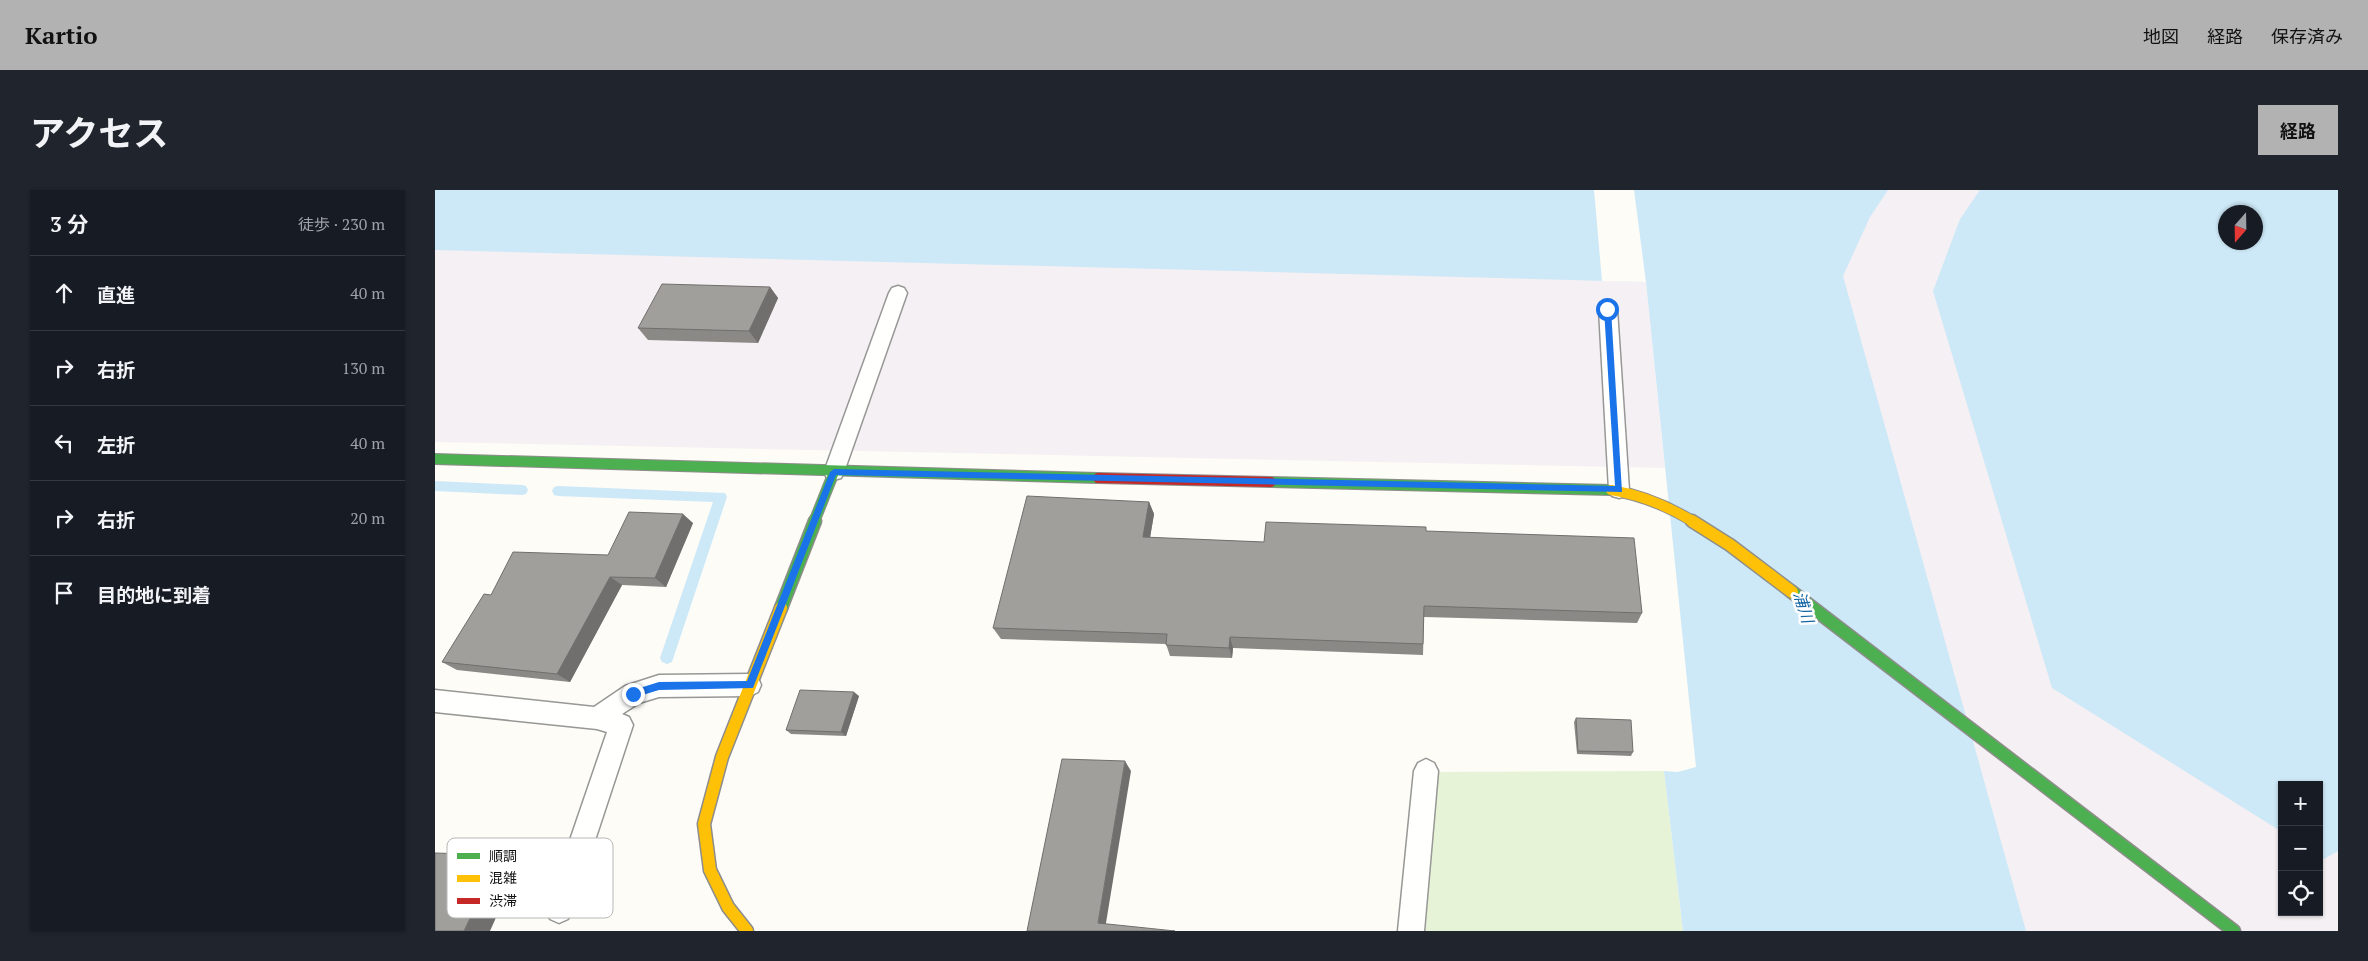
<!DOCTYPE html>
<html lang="ja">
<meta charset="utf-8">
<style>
:root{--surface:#171b24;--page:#20242c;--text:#f1f3f6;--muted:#9ea1a6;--line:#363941;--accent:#b2b2b3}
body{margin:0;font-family:"PT Serif","Noto Sans JP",serif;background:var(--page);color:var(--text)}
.controls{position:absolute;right:15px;bottom:15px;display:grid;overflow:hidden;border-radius:0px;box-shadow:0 1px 4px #0004}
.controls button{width:45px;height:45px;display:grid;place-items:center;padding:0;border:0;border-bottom:1px solid var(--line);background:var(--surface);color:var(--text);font:25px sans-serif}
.compass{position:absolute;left:1783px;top:15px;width:45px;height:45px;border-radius:50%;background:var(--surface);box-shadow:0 1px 4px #0004;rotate:200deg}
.stop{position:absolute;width:15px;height:15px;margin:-11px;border:4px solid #1a73e8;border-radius:50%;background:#fff}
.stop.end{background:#1a73e8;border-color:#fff;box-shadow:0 1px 5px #0008}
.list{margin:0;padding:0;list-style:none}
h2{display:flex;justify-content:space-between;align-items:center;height:65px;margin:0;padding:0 20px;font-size:21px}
h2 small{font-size:16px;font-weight:400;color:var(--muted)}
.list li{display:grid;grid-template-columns:32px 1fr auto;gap:15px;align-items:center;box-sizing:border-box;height:75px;padding:0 20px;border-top:1px solid var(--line)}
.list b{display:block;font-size:19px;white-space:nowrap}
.list em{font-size:16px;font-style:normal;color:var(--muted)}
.icon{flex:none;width:28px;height:28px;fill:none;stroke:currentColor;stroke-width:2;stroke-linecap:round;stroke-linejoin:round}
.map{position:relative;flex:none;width:1903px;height:741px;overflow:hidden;border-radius:0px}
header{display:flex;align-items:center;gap:30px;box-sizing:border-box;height:70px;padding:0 25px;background:var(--accent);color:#111}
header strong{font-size:24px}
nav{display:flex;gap:28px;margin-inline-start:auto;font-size:18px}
.intro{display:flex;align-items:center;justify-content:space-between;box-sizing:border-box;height:120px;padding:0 30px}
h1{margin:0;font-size:35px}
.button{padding:12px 22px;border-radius:0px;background:var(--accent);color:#111;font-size:18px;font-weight:700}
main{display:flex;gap:30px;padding:0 30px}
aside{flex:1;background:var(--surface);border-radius:0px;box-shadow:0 1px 4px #0004}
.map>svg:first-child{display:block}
.industrial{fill:#f5f0f3;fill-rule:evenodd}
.green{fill:#e7f3d7}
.water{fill:#cde8f7;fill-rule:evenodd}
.pier{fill:#fdfcf7}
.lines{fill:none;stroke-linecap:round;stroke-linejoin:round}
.stream{fill:#cde8f7;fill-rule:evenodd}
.lane-casing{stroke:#979795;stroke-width:3}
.fast-far1-casing{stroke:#8e8d8b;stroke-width:12}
.fast-casing{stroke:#8e8d8b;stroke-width:15}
.slow-far1-casing{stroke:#8e8d8b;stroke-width:12}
.slow-casing{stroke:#8e8d8b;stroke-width:15}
.jam-casing{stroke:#8e8d8b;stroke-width:12}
.lane{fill:#fffffe;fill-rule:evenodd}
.fast-far1{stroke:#4caf50;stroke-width:10}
.fast{stroke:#4caf50;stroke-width:12}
.slow-far1{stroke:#ffc107;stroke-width:10}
.slow{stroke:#ffc107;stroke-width:12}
.jam{stroke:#c62828;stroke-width:10}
.wall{fill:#8a8986}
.shaded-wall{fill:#716f6d}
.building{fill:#a19f9c;stroke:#716f6d}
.route{fill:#1a73e8}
.labels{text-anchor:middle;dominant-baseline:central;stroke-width:5;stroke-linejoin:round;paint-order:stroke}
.water-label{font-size:16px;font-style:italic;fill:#1768a6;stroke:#fff}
.key{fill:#fff;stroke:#b8b8b8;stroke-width:1}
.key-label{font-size:14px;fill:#111}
</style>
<header>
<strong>Kartio</strong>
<nav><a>地図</a><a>経路</a><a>保存済み</a></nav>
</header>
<div class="intro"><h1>アクセス</h1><a class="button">経路</a></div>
<main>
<aside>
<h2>3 分<small>徒歩 · 230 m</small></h2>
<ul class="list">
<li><svg class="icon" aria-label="ahead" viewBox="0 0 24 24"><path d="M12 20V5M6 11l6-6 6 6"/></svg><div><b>直進</b></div><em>40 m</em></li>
<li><svg class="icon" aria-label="right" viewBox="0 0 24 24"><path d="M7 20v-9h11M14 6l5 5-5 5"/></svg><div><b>右折</b></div><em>130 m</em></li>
<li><svg class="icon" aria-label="left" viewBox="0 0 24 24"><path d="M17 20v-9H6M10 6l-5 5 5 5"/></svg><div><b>左折</b></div><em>40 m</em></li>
<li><svg class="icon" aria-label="right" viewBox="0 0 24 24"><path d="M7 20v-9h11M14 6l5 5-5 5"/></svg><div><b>右折</b></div><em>20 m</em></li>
<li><svg class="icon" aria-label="arrive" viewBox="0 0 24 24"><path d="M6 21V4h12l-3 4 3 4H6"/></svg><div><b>目的地に到着</b></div></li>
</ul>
</aside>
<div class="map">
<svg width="1903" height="741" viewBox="0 0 1903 741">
<rect width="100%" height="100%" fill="#fdfcf7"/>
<path class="industrial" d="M 0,0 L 1903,0 L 1903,741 L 1591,741 L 1211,92 L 1230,278 L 0,252 ZM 1790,22 L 1820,22 L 1820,52 L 1790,52 ZM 1847,595 L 1884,595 L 1884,722 L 1847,722 Z"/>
<path class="green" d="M 1229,581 L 1248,741 L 989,741 L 1003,582 Z"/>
<g class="water">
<path d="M 0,0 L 1453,0 L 1435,27 L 1408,86 L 1591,741 L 1248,741 L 1229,581 L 1243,582 L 1261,577 L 1211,92 L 0,60 Z"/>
<path d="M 1545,0 L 1903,0 L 1903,661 L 1889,669 L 1884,666 L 1884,595 L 1847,595 L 1847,642 L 1617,498 L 1498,101 L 1525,29 ZM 1820,22 L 1820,52 L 1790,52 L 1790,22 Z"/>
</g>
<path class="pier" d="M 1159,0 L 1199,0 L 1211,92 L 1167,91 Z"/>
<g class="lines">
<g class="stream">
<path d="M 0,291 L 87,295 L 91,296 L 93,300 L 91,304 L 87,305 L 0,301 Z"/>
<path d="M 123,296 L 290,303 L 292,307 L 237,472 L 232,474 L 227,472 L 225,468 L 278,312 L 123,306 L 119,305 L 117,301 L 119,297 Z"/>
</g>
<defs>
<g id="lane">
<path d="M 463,96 L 469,98 L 472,103 L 409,282 L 406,288 L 399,290 L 392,288 L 389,282 L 454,103 L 457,98 Z"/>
<path d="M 1173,112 L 1179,114 L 1182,119 L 1194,300 L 1191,306 L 1184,308 L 1177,306 L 1174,300 L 1164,119 L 1167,114 Z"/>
<path d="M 315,484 L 323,488 L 326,495 L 323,502 L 315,506 L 224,507 L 204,513 L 187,524 L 194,527 L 198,535 L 137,720 L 133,729 L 124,733 L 115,729 L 111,720 L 172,542 L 162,539 L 0,522 L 0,500 L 159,517 L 190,496 L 224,485 Z"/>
<path d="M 991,569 L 999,573 L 1003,581 L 989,741 L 963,741 L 979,581 L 983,573 Z"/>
</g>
<g id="fast-far1">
<path d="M 0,269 L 663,288"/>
<path d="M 836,292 L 1176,300"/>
<path d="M 379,332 L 399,282"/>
</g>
<g id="fast">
<path d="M 1357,402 L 1799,741"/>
<path d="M 346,418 L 380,331"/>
</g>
<path id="slow-far1" d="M 1176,300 C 1207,305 1233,316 1259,332"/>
<g id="slow">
<path d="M 1257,331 L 1295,355 L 1357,402"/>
<path d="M 312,741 L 293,717 L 275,680 L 269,634 L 287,567 L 346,418"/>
</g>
<path id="jam" d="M 663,288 L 836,292"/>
</defs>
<use href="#lane" class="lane-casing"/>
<use href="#fast-far1" class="fast-far1-casing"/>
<use href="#fast" class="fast-casing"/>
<use href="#slow-far1" class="slow-far1-casing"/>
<use href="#slow" class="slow-casing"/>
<use href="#jam" class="jam-casing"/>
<use href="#lane" class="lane"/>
<use href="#fast-far1" class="fast-far1"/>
<use href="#fast" class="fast"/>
<use href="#slow-far1" class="slow-far1"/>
<use href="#slow" class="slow"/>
<use href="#jam" class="jam"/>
</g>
<g class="wall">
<path d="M 335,97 L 343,108 L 323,153 L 213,150 L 203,138 Z"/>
<path d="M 714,312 L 719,324 L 715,348 L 829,352 L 991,341 L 1207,423 L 1202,433 L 989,427 L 988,465 L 798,458 L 797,468 L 735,466 L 731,454 L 566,449 L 558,438 Z"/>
<path d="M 258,333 L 231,397 L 187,395 L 135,492 L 22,480 L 7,472 L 173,365 Z"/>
<path d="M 424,506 L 411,546 L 356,544 L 351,540 Z"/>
<path d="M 1141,528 L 1198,562 L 1196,566 L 1142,564 L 1139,532 Z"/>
</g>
<g class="shaded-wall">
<path d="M 335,97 L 343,108 L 323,153 L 314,141 Z"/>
<path d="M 714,312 L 719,324 L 713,359 L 708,347 Z"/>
<path d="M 248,324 L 258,333 L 231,397 L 220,388 Z"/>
<path d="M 175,387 L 187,395 L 135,492 L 122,484 Z"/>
<path d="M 795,447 L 798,458 L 797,468 L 794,458 Z"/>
<path d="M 419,502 L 424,506 L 411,546 L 406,542 Z"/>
<path d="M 690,571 L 696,581 L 670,739 L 663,733 Z"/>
<path d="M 65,665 L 86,672 L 55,741 L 29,741 Z"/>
</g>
<g class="building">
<path d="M 227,94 L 335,97 L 314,141 L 203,138 Z"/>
<path d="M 592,306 L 714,312 L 708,347 L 829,352 L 831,332 L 991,337 L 991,341 L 1199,348 L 1207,423 L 989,416 L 988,454 L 795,447 L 794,458 L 731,455 L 732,444 L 558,438 Z"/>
<path d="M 194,322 L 248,324 L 220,388 L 175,387 L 122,484 L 7,472 L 49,404 L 56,405 L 78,362 L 173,365 Z"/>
<path d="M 365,500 L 419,502 L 406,542 L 351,540 Z"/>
<path d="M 1141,528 L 1196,530 L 1198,562 L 1143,561 Z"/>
<path d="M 627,569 L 690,571 L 663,733 L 740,741 L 592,741 Z"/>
<path d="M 0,663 L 65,665 L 29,741 L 0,741 Z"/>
</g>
<path class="route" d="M 1172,117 L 1176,119 L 1187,302 L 401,285 L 318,498 L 224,500 L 198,508 L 194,504 L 195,501 L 224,492 L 312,491 L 395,282 L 399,279 L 1180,296 L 1169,119 Z"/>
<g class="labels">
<g class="water-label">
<text transform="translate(1369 417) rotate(73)">浦川</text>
</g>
</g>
<rect x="12" y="648" width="166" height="80" rx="8" class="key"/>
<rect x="22" y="663" width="23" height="6" fill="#4caf50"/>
<rect x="22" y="685" width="23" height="7" fill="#ffc107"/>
<rect x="22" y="708" width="23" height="6" fill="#c62828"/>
<g class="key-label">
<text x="54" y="671">順調</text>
<text x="54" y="693">混雑</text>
<text x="54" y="716">渋滞</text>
</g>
</svg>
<div class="controls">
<button>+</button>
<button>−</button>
<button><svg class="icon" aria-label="locate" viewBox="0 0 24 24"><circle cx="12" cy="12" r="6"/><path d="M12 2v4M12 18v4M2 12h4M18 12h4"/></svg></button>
</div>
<svg class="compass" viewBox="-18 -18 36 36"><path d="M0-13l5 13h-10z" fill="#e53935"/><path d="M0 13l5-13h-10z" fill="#9ea1a6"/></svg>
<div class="stop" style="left:1172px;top:119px"></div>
<div class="stop end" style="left:198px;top:504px"></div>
</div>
</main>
